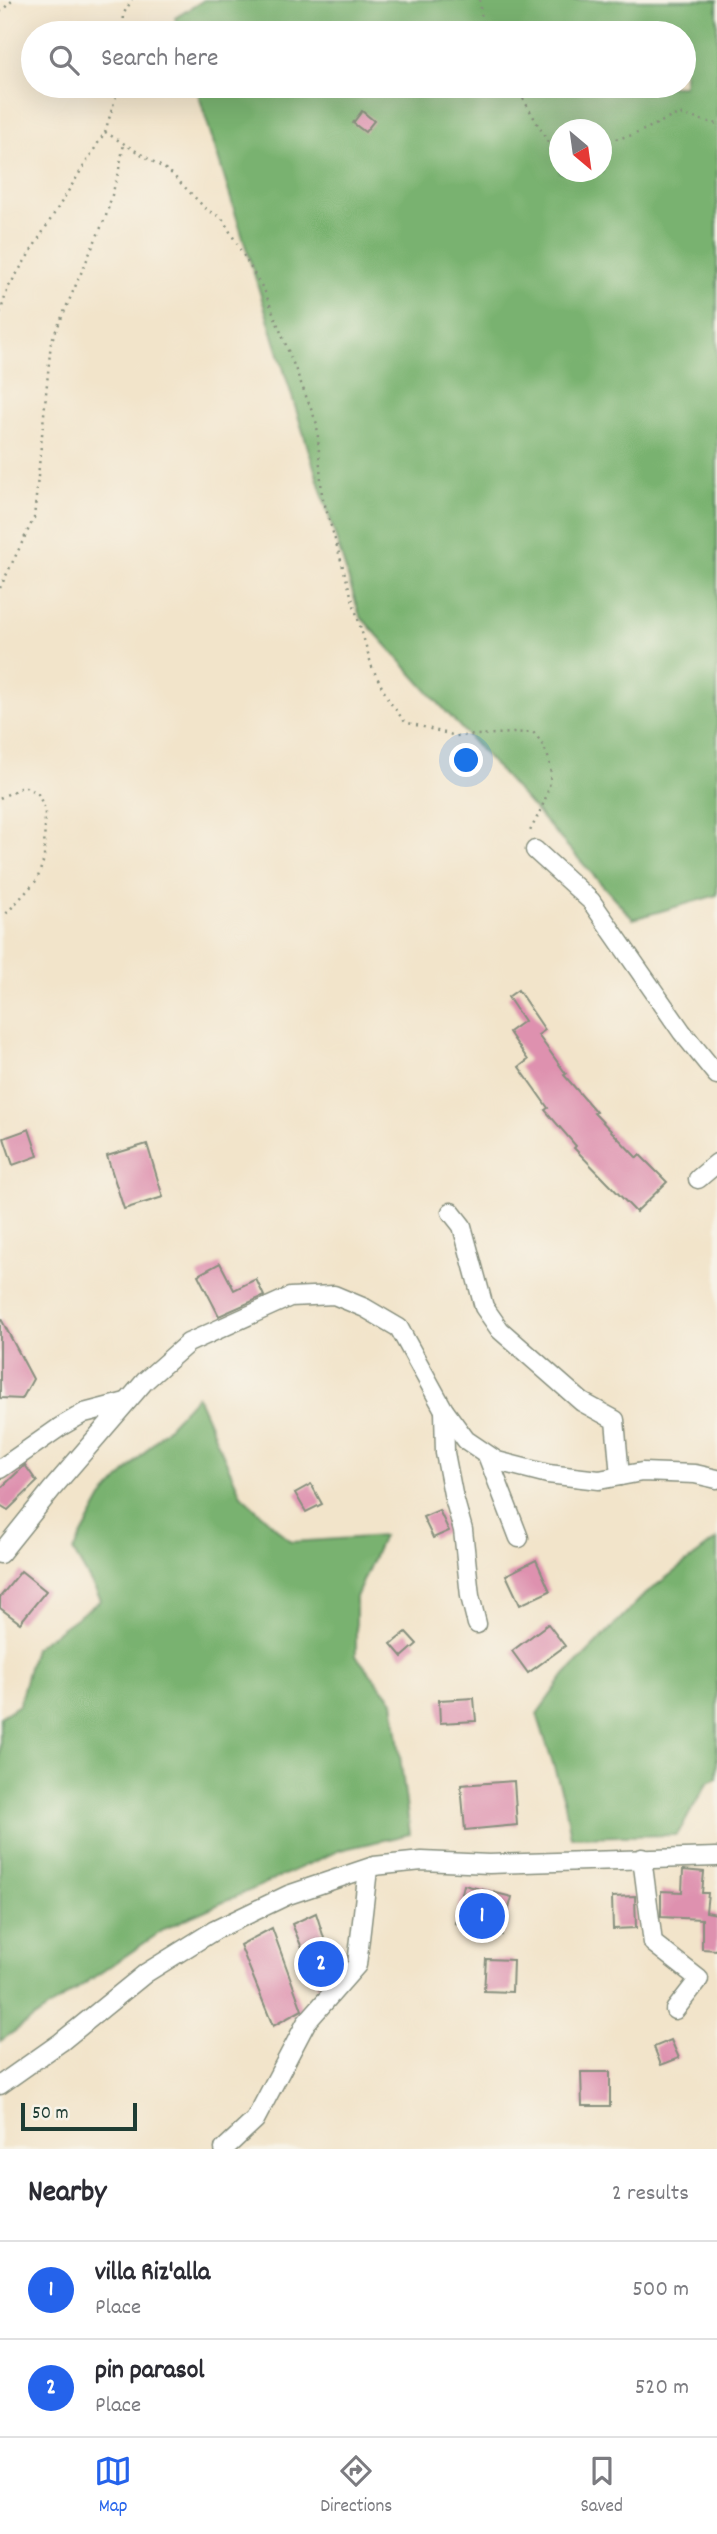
<!DOCTYPE html>
<style>
:root{--surface:#fff;--page:#f7f7f7;--text:#2b2b33;--muted:#7c7c81;--line:#e1e1e2;--accent:#2563eb}
body{margin:0;font-family:Dekko,sans-serif;background:var(--page);color:var(--text)}
.compass{position:absolute;left:549px;top:119px;width:63px;height:63px;border-radius:50%;background:var(--surface);box-shadow:0 7px 28px #0002;rotate:151deg}
.scale{position:absolute;left:21px;bottom:18px;width:116px;box-sizing:border-box;padding-left:7px;border:4px solid #1f3d34;border-top:0;font-size:19px;line-height:24px;white-space:nowrap;color:#1f3d34;-webkit-text-stroke:5px #f7f3e8;paint-order:stroke}
.you{position:absolute;left:467px;top:761px;width:24px;height:24px;margin:-18px;border:5px solid #fff;border-radius:50%;background:#1a73e8;box-shadow:0 0 0 10px #1a73e833}
.badge{display:grid;place-items:center;width:46px;height:46px;border-radius:50%;background:var(--accent);color:#fff;font-size:23px;font-weight:700}
.pin{position:absolute;translate:-50% -50%;border:4px solid #fff;box-shadow:0 2px 7px #0006}
.list{margin:0;padding:0;list-style:none}
h2{display:flex;justify-content:space-between;align-items:center;height:91px;margin:0;padding:0 28px;font-size:30px}
h2 small{font-size:23px;font-weight:400;color:var(--muted)}
.list li{display:grid;grid-template-columns:46px 1fr auto;gap:21px;align-items:center;box-sizing:border-box;height:98px;padding:0 28px;border-top:2px solid var(--line)}
.list b{display:block;font-size:26px;white-space:nowrap}
.list p{margin:0;font-size:23px;white-space:nowrap;color:var(--muted)}
.list em{font-size:23px;font-style:normal;color:var(--muted)}
.icon{flex:none;width:38px;height:38px;fill:none;stroke:currentColor;stroke-width:2;stroke-linecap:round;stroke-linejoin:round}
.map{position:relative;flex:none;width:717px;height:2149px;overflow:hidden}
.search{position:absolute;background:var(--surface);box-shadow:0 7px 28px #0002;left:21px;right:21px;top:21px;height:77px;display:flex;align-items:center;gap:18px;box-sizing:border-box;padding:0 24px;border-radius:38px;color:var(--muted);font-size:26px}
.sheet{height:287px;background:var(--surface)}
nav{display:flex;justify-content:space-around;align-items:center;box-sizing:border-box;height:98px;border-top:2px solid var(--line);background:var(--surface);font-size:19px;color:var(--muted)}
nav a{display:grid;justify-items:center;gap:4px}
nav .on{color:var(--accent)}
.map>svg:first-child{display:block}
.forest{fill:#79b26f;stroke:#4c7852;stroke-width:2;fill-rule:evenodd}
.building{fill:#de91af}
.lines{fill:none;stroke-linecap:round;stroke-linejoin:round}
.minor-casing{stroke:#88907f;stroke-width:21}
.path{stroke:#88907f;stroke-width:2.5;stroke-dasharray:2 5;stroke-linecap:butt}
.minor{stroke:#fff;stroke-width:18}
</style>
<div class="map">
<svg width="717" height="2149" viewBox="0 0 717 2149">
<rect width="100%" height="100%" fill="#f7f3e8"/>
<filter id="ink" filterUnits="userSpaceOnUse"><feTurbulence type="fractalNoise" baseFrequency=".0143" numOctaves="2"/><feDisplacementMap in="SourceGraphic" scale="14" xChannelSelector="R" yChannelSelector="G"/><feConvolveMatrix kernelMatrix="1 2 1 2 8 2 1 2 1" color-interpolation-filters="sRGB"/></filter>
<filter id="wash" filterUnits="userSpaceOnUse"><feTurbulence type="fractalNoise" baseFrequency=".00686" numOctaves="4" result="noise"/><feDisplacementMap in="SourceGraphic" scale="28" xChannelSelector="R" yChannelSelector="G"/><feGaussianBlur stdDeviation="1.57" result="paint"/><feColorMatrix in="noise" values="0 0 0 0 0 0 0 0 0 0 0 0 0 0 0 0 0 1.4 0 .05"/><feComposite in="paint" operator="in"/></filter>
<g filter="url(#wash)">
<rect width="100%" height="100%" fill="#f2e4ca"/>
<g class="forest">
<path d="M 204,0 L 717,0 L 717,895 L 633,919 L 360,616 L 196,86 L 684,86 L 684,33 L 180,33 L 175,18 ZM 560,130 L 602,130 L 602,172 L 560,172 Z"/>
<path d="M 197,1396 L 241,1495 L 291,1542 L 383,1536 L 356,1597 L 356,1656 L 393,1701 L 410,1834 L 340,1850 L 168,1927 L 0,2041 L 0,1717 L 19,1705 L 34,1648 L 101,1600 L 73,1551 L 102,1498 Z"/>
<path d="M 717,1539 L 717,1778 L 708,1782 L 677,1835 L 571,1837 L 564,1799 L 537,1714 L 565,1675 L 645,1594 Z"/>
</g>
<g id="blocks">
<g class="building">
<path d="M 362,111 L 374,121 L 365,132 L 353,123 Z"/>
<path d="M 518,990 L 545,1030 L 538,1035 L 566,1074 L 564,1075 L 596,1112 L 594,1113 L 637,1158 L 640,1155 L 667,1182 L 636,1212 L 574,1148 L 576,1146 L 545,1110 L 548,1108 L 519,1067 L 528,1060 L 509,1032 L 524,1021 L 508,997 Z"/>
<path d="M 29,1129 L 38,1156 L 13,1165 L 4,1138 Z"/>
<path d="M 147,1144 L 163,1197 L 124,1209 L 107,1156 Z"/>
<path d="M 220,1263 L 234,1290 L 256,1279 L 264,1296 L 219,1316 L 198,1275 Z"/>
<path d="M 0,1317 L 33,1379 L 22,1399 L 0,1398 Z"/>
<path d="M 25,1465 L 37,1482 L 8,1510 L 0,1505 L 0,1489 Z"/>
<path d="M 311,1484 L 322,1504 L 306,1512 L 295,1493 Z"/>
<path d="M 439,1510 L 449,1531 L 433,1538 L 423,1517 Z"/>
<path d="M 536,1560 L 550,1591 L 520,1605 L 506,1575 Z"/>
<path d="M 21,1571 L 46,1591 L 20,1623 L 0,1608 L 0,1597 Z"/>
<path d="M 548,1624 L 565,1646 L 528,1673 L 512,1651 Z"/>
<path d="M 406,1632 L 417,1644 L 402,1657 L 391,1644 Z"/>
<path d="M 474,1698 L 476,1721 L 440,1723 L 439,1700 Z"/>
<path d="M 514,1781 L 517,1825 L 465,1830 L 461,1785 Z"/>
<path d="M 683,1870 L 704,1872 L 702,1893 L 708,1893 L 706,1912 L 717,1914 L 717,1950 L 702,1949 L 702,1919 L 661,1917 L 661,1891 L 682,1892 Z"/>
<path d="M 464,1885 L 512,1897 L 502,1935 L 455,1923 Z"/>
<path d="M 635,1896 L 636,1928 L 613,1929 L 612,1897 Z"/>
<path d="M 316,1913 L 335,1973 L 319,1989 L 292,1924 Z"/>
<path d="M 272,1928 L 302,2010 L 273,2026 L 240,1945 Z"/>
<path d="M 486,1959 L 513,1960 L 512,1992 L 484,1991 Z"/>
<path d="M 671,2040 L 679,2058 L 661,2065 L 654,2047 Z"/>
<path d="M 581,2072 L 610,2072 L 610,2106 L 582,2106 Z"/>
</g>
</g>
</g>
<g filter="url(#ink)">
<use href="#blocks" fill-opacity="0" stroke="#88907f" stroke-width="2"/>
<g class="lines">
<defs>
<g id="minor">
<path d="M 535,850 L 591,901 L 682,1032 L 717,1075"/>
<path d="M 698,1179 L 717,1163"/>
<path d="M 451,1212 L 462,1226 L 484,1307 L 500,1330 L 582,1402 L 615,1420 L 620,1476"/>
<path d="M 444,1410 L 445,1453 L 453,1494 L 463,1530 L 470,1596 L 477,1624"/>
<path d="M 487,1455 L 519,1538"/>
<path d="M 0,1469 L 60,1427 L 84,1413 L 126,1402"/>
<path d="M 0,1554 L 52,1489 L 145,1381 L 188,1343 L 290,1297 L 334,1295 L 365,1308 L 399,1328 L 444,1410 L 466,1440 L 497,1461 L 548,1474 L 599,1480 L 642,1472 L 695,1474 L 717,1479"/>
<path d="M 642,1858 L 653,1943 L 699,1979 L 675,2010"/>
<path d="M 0,2085 L 61,2042 L 146,1973 L 215,1930 L 288,1895 L 374,1866 L 422,1861 L 489,1864 L 717,1857"/>
<path d="M 224,2149 L 255,2120 L 306,2023 L 357,1965 L 368,1869"/>
</g>
</defs>
<use href="#minor" class="minor-casing"/>
<g class="path">
<path d="M 480,0 L 482,24 L 487,33"/>
<path d="M 0,12 L 13,0"/>
<path d="M 123,33 L 124,13 L 132,0"/>
<path d="M 516,86 L 554,153 L 560,152"/>
<path d="M 105,132 L 170,172 L 207,210 L 222,218 L 265,292 L 317,424 L 322,495 L 372,667 L 389,701 L 405,722 L 456,736 L 533,732 C 565,768 547,798 528,835"/>
<path d="M 602,142 L 633,135 L 678,114 L 717,124"/>
<path d="M 0,313 L 8,288 L 105,132 L 119,86"/>
<path d="M 0,588 L 34,518 L 51,342 L 106,216 L 118,174 L 124,144"/>
<path d="M 0,798 L 24,786 L 38,794 L 45,809 L 44,859 L 37,880 L 5,915"/>
</g>
<use href="#minor" class="minor"/>
</g>
</g>
</svg>
<svg class="compass" viewBox="-18 -18 36 36"><path d="M0-13l5 13h-10z" fill="#e53935"/><path d="M0 13l5-13h-10z" fill="#7c7c81"/></svg>
<div class="scale">50 m</div>
<div class="you"></div>
<div class="pin badge" style="left:482px;top:1916px">1</div>
<div class="pin badge" style="left:321px;top:1964px">2</div>
<div class="search"><svg class="icon" aria-label="search" viewBox="0 0 24 24"><circle cx="10" cy="10" r="6"/><path d="M15 15l6 6"/></svg>Search here</div>
</div>
<section class="sheet">
<h2>Nearby<small>2 results</small></h2>
<ul class="list">
<li><span class="badge">1</span><div><b>villa Riz'alla</b><p>Place</p></div><em>500 m</em></li>
<li><span class="badge">2</span><div><b>pin parasol</b><p>Place</p></div><em>520 m</em></li>
</ul>
</section>
<nav>
<a class="on"><svg class="icon" aria-label="map" viewBox="0 0 24 24"><path d="M3 6l6-2 6 2 6-2v14l-6 2-6-2-6 2zM9 4v14M15 6v14"/></svg>Map</a>
<a><svg class="icon" aria-label="directions" viewBox="0 0 24 24"><path d="M12 3l9 9-9 9-9-9zM9 14v-3h6M13 9l2 2-2 2"/></svg>Directions</a>
<a><svg class="icon" aria-label="saved" viewBox="0 0 24 24"><path d="M7 4h10v16l-5-4-5 4z"/></svg>Saved</a>
</nav>
